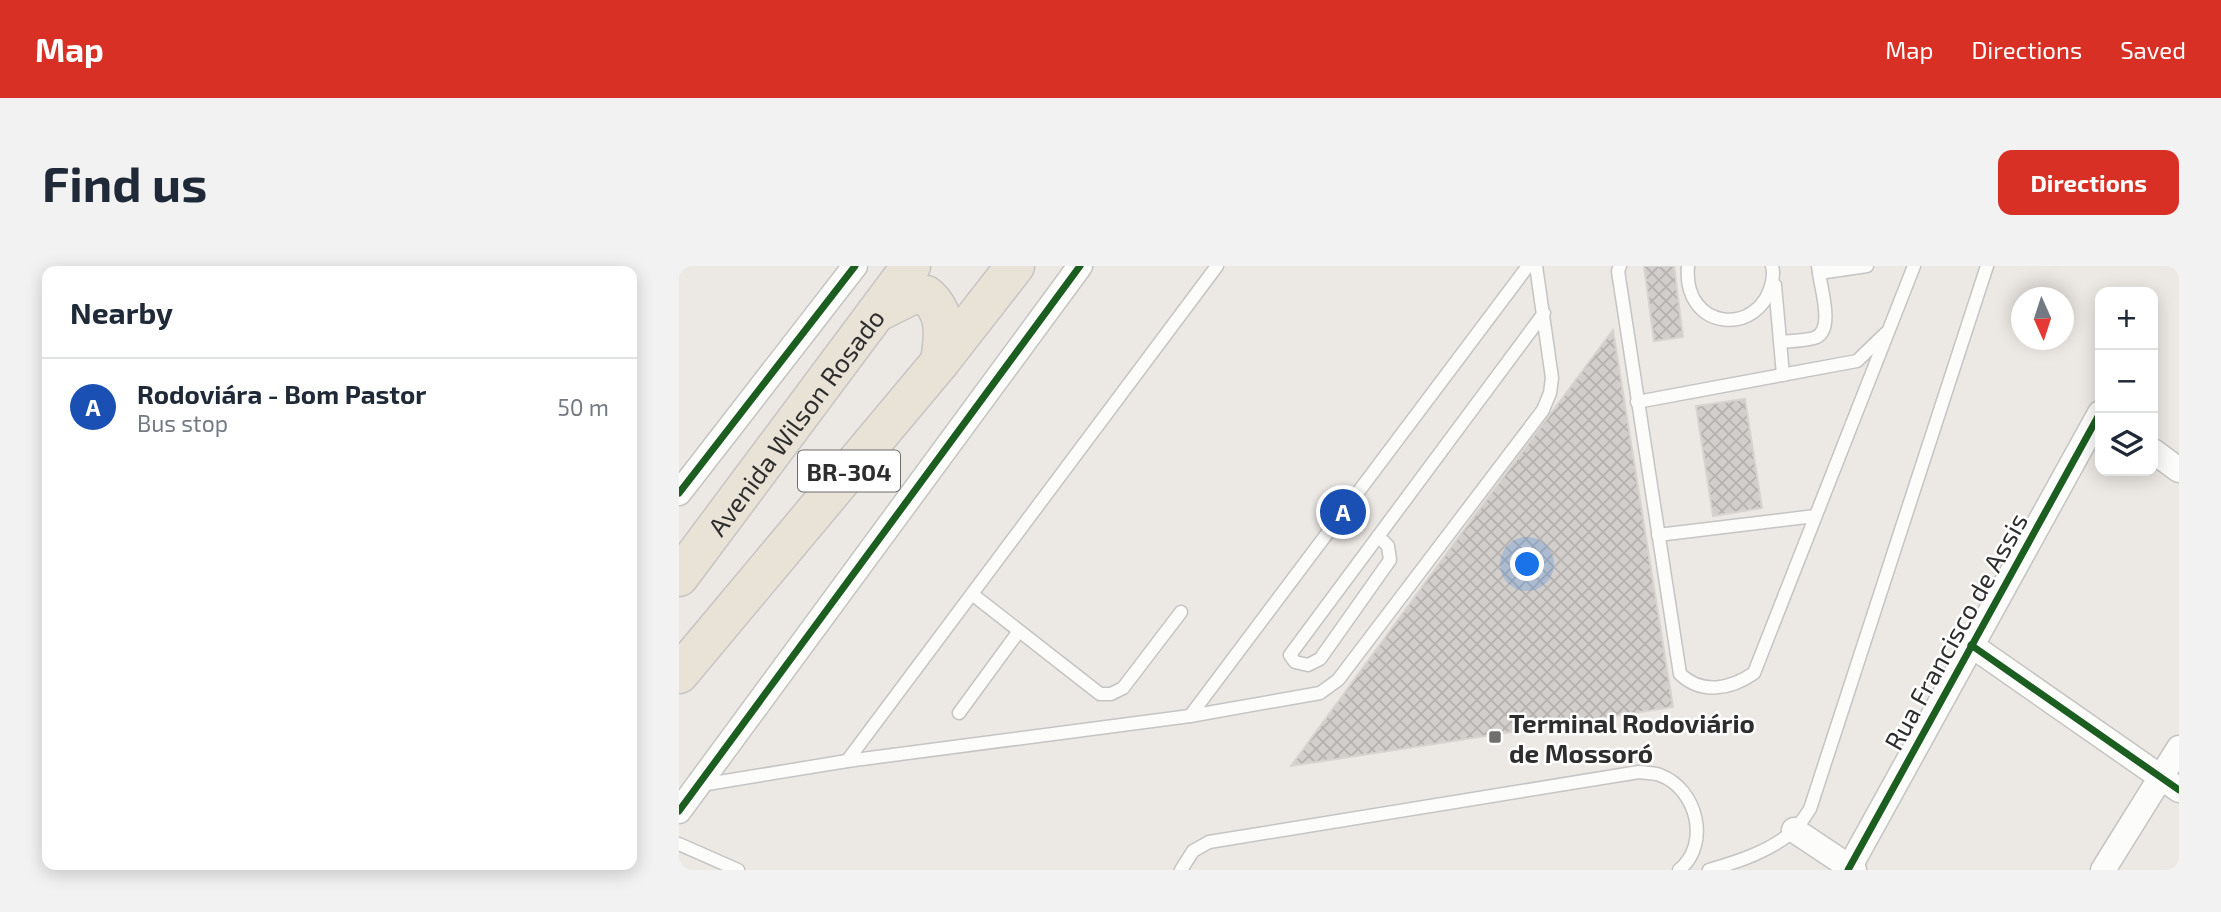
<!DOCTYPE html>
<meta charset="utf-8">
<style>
:root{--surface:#fff;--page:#f2f2f3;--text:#1f2937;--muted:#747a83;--line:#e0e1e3;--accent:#d93025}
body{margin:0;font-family:"Exo 2",sans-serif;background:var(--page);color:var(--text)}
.controls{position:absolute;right:21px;top:21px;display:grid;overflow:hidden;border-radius:14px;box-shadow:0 4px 18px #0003}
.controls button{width:63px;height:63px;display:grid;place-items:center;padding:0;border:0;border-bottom:2px solid var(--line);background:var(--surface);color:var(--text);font:35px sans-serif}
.compass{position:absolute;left:1332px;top:21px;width:63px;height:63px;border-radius:50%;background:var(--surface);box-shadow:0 4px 18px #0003;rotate:177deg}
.you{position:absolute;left:849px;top:299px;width:24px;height:24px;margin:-18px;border:5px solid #fff;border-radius:50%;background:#1a73e8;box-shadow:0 0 0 10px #1a73e833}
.badge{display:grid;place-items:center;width:46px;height:46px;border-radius:50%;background:var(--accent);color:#fff;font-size:23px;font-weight:700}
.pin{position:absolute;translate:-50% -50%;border:4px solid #fff;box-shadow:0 2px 7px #0006}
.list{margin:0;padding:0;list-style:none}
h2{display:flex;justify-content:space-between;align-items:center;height:91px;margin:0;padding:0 28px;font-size:30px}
h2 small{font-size:23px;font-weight:400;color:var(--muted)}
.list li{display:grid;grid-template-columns:46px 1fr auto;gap:21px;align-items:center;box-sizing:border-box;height:98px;padding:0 28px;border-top:2px solid var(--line)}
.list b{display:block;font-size:26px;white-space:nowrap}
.list p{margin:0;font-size:23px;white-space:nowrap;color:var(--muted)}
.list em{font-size:23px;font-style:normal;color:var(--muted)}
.icon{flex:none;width:38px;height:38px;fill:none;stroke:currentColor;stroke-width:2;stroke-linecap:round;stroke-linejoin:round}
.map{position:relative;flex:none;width:1500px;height:604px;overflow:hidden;border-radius:14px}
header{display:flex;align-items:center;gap:42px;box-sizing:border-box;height:98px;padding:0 35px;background:var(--accent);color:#fff}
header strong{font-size:33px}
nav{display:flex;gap:38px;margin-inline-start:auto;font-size:24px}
.intro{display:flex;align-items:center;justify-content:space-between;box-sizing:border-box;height:168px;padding:0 42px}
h1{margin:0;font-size:49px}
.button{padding:18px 32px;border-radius:14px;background:var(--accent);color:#fff;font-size:24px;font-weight:700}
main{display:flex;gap:42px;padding:0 42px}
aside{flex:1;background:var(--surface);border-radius:14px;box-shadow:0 4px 18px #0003}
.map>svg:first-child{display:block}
.building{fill:url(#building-cross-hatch);stroke:#d7d4d0;stroke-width:2}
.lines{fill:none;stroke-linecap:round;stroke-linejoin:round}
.service-casing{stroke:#c5c4c5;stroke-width:15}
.minor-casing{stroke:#c5c4c5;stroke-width:27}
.trunk-casing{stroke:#c6c5c4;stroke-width:41}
.service{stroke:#fcfcfb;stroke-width:12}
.minor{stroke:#fcfcfb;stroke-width:24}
.trunk{stroke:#e9e2d6;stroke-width:38}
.cycleway-casing{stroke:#fff;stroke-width:11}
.cycleway{stroke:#1b5e20;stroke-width:7}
.poi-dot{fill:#706f6e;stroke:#fff;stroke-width:2.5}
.labels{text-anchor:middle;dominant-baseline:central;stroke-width:5;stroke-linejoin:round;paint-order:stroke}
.shield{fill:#fff;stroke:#6d6d6d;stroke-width:2}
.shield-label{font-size:24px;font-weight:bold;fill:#2e2e2e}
.street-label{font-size:26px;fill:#2e2e2e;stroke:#fff}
.poi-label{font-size:26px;font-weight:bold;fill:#2e2e2e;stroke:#fff;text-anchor:start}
</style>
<header>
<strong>Map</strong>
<nav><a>Map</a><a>Directions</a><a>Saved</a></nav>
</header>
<div class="intro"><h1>Find us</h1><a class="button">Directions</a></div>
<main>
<aside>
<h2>Nearby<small></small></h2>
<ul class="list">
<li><span class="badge" style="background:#1a4fb4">A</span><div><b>Rodoviára - Bom Pastor</b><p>Bus stop</p></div><em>50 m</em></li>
</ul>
</aside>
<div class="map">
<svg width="1500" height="604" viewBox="0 0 1500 604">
<defs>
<pattern id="building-cross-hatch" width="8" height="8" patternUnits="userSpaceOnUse" patternTransform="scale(1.75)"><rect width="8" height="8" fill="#d1cecb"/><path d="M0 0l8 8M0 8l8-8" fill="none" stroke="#b4b1af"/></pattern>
</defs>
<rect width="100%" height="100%" fill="#ece8e4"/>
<g class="building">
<path d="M 965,0 L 995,0 L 1004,71 L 975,75 Z"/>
<path d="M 934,64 L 994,441 L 612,500 L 773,280 Z"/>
<path d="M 1066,133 L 1083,242 L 1034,250 L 1017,140 Z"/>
</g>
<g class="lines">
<defs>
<g id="service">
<path d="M 941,0 L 939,5 L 1001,408 C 1023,429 1052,423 1075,407 L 1235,0"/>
<path d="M 1009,0 C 1003,65 1081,72 1093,16 C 1094,9 1095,6 1093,0"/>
<path d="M 1139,0 L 1140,7 L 1188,0"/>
<path d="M 1096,19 L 1104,109"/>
<path d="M 1102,76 C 1112,75 1124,75 1135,72 C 1156,66 1142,23 1140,7"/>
<path d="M 958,136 L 1178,95 L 1207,67"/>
<path d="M 979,269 L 1136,250"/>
<path d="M 699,270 L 709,280 L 711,294 L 641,393 L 629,399 L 616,396 L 611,389 L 865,47"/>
<path d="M 293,328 L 421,428 L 432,428 L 444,422 L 502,346"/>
<path d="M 280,447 L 340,365"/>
<path d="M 511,450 L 849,0"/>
<path d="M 168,495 L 538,0"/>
<path d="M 22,519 L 168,495 L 511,450 L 641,427 L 659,414 L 864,144 L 871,127 L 873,112 L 857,0"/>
<path d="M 0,578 L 59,604"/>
<path d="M 502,604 L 514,585 L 530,576 L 960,506 C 966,507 975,507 981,509 C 1018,523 1032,578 1000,604"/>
<path d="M 1030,604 C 1058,596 1092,585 1114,565 C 1121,559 1126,550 1131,543 L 1308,0"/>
</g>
<g id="minor">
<path d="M 1474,185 L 1500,204"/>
<path d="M 0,227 L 176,0"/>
<path d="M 1292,379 L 1500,524"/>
<path d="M 0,545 L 401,0"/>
<path d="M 1115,564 L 1175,604"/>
<path d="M 1169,604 L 1421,147"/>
<path d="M 1424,604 L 1500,482"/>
</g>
<g id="trunk">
<path d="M 197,47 L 233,29 L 247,29 C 268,46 265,70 261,96"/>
<path id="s1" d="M 0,311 L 232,0"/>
<path d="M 0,408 L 261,96 L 336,0"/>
</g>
</defs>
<use href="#service" class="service-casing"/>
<use href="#minor" class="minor-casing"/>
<use href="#trunk" class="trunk-casing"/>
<use href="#service" class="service"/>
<use href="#minor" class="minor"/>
<use href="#trunk" class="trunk"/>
<defs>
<g id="cycleway">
<path d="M 0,227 L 176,0"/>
<path d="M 1292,379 L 1500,524"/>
<path d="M 0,545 L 401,0"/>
<path d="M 1169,604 L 1421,147"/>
</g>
</defs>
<use href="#cycleway" class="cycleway-casing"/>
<use href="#cycleway" class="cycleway"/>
</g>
<rect class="poi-dot" x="809" y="464" width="14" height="14" rx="3.5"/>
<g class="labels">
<rect class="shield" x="119" y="184.5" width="102" height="41" rx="5"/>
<g class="shield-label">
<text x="170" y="205">BR-304</text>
</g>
<g class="street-label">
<text stroke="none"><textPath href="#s1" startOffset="194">Avenida Wilson Rosado</textPath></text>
<text transform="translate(1276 365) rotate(-61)">Rua Francisco de Assis</text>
</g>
<g class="poi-label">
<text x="830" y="456">Terminal Rodoviário<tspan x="830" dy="30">de Mossoró</tspan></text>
</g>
</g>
</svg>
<div class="controls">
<button>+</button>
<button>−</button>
<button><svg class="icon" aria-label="layers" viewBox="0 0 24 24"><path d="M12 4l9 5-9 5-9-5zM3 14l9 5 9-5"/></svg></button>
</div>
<svg class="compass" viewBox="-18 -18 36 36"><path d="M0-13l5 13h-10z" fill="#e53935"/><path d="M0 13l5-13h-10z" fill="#747a83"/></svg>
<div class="you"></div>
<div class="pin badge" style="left:664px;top:246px;background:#1a4fb4">A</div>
</div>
</main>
